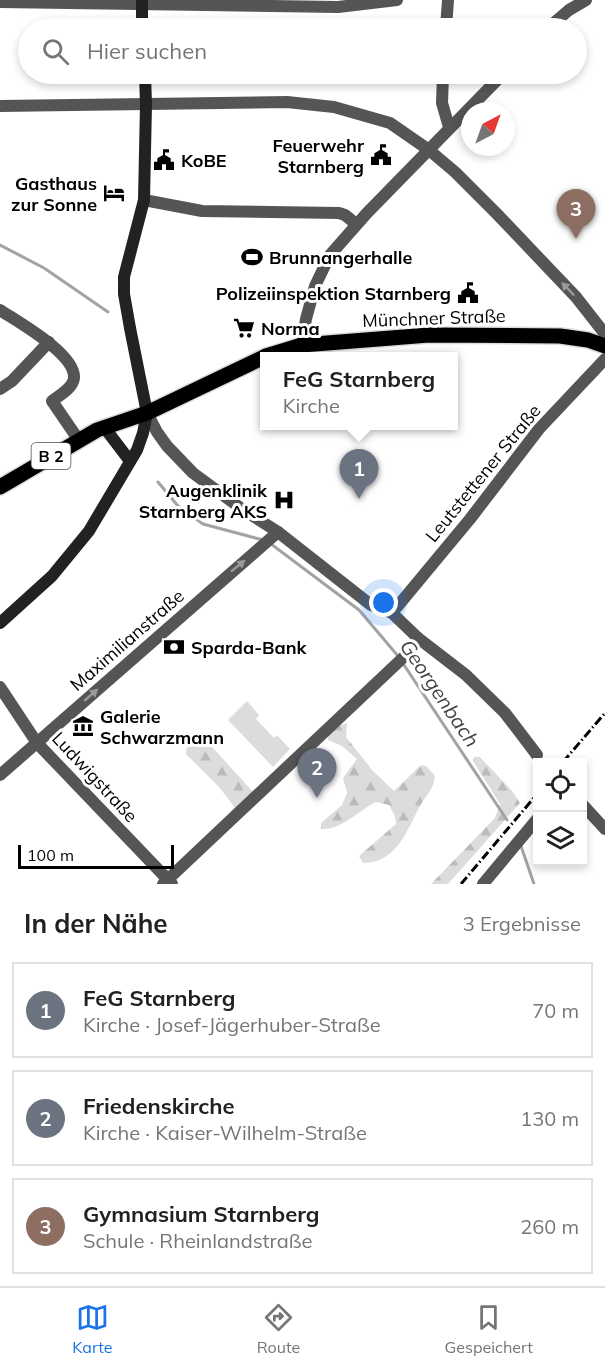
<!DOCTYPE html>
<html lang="de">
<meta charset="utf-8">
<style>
:root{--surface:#fff;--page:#f6f6f6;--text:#202124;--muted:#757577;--line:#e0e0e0;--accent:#1a73e8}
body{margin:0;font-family:Mulish,sans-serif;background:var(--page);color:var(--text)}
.controls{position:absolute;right:18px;bottom:18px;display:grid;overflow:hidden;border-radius:0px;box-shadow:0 3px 9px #0003}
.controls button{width:54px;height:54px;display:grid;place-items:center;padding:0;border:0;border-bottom:2px solid var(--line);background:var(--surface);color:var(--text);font:30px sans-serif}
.compass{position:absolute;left:461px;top:102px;width:54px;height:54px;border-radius:50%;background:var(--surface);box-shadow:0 3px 9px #0003;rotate:41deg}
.scale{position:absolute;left:18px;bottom:15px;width:156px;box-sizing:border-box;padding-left:6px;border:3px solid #000;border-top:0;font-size:16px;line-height:21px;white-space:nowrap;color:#000;-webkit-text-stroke:4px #fff;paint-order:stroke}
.you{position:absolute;left:384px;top:603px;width:21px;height:21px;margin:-15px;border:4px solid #fff;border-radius:50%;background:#1a73e8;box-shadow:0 0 0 9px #1a73e833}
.badge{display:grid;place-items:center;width:39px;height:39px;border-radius:50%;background:var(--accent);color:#fff;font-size:20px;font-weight:700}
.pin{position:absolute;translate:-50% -50px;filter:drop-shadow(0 2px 3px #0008)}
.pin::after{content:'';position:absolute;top:32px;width:21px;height:18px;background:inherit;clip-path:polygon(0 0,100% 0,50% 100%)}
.popup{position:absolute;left:260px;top:352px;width:198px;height:78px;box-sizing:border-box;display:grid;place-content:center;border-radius:0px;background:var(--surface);filter:drop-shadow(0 2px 4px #0005);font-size:20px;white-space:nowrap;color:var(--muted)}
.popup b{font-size:22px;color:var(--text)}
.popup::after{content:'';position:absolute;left:50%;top:100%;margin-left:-12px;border:12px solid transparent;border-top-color:var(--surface)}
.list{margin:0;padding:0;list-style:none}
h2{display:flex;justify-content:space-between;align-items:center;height:78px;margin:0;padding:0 24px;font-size:26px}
h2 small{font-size:20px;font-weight:400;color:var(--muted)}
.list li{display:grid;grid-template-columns:39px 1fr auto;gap:18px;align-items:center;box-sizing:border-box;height:96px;margin:0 12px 12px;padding:0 12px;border:2px solid var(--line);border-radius:0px}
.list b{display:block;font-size:22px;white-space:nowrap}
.list p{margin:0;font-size:20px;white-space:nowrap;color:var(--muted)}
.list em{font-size:20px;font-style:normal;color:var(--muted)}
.icon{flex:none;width:33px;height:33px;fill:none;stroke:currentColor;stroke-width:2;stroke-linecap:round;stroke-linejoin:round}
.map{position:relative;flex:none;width:605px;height:884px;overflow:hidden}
.search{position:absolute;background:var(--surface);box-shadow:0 3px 9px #0003;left:18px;right:18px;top:18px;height:66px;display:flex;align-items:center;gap:15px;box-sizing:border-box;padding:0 21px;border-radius:33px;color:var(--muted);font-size:22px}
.sheet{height:402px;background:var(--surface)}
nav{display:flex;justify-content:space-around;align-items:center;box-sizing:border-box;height:84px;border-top:2px solid var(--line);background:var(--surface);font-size:16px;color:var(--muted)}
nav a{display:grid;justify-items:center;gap:3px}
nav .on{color:var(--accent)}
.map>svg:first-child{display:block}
.green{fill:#dcdcdc}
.forest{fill:url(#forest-firs)}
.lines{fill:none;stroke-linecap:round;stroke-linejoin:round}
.stream{stroke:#a3a3a3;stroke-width:3}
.primary-casing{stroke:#dbdbdb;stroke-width:18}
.street{stroke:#555;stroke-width:12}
.secondary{stroke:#222;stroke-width:12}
.primary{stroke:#000;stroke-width:15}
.rail{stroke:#000;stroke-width:3;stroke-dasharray:9 3 1.5 3;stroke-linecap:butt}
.oneway{fill:#999}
.labels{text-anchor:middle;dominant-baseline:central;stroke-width:6;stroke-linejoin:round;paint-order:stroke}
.shield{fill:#fff;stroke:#4c4c4c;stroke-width:1.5}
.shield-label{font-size:16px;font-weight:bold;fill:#000}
.poi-label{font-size:18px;font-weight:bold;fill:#000;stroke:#fff;text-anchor:start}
.street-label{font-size:18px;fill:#000;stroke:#fff}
.water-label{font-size:20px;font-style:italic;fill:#444;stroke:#fff}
</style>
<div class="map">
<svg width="605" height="884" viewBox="0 0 605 884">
<defs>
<pattern id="forest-firs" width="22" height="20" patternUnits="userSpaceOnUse" patternTransform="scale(1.5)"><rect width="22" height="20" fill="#dcdcdc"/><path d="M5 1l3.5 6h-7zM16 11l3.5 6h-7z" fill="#bbb"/></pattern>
</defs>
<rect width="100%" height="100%" fill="#fff"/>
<path class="green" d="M 247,701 L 259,715 L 256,719 L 274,738 L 277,735 L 290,749 L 273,767 L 228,720 Z"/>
<g class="forest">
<path d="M 347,723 L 346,737 L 373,771 L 394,791 L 421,765 L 426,766 L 435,776 C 434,789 426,795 420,806 C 407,830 397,863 363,863 L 359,856 L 396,824 L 395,816 L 389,805 L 376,802 C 357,811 343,830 321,829 L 321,823 L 342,805 L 347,793 L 343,778 L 357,759 L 342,746 L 328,740 L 328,730 Z"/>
<path d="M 205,739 L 253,792 L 236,809 L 219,787 L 186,754 L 187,744 Z"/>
<path d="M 474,757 L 480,757 L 513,792 L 520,803 L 448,884 L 431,884 L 495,818 L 500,804 L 473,761 Z"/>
</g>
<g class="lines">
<g class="stream">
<path d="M 0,245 L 44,268 L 108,312"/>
<path d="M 158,482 L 178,506 L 203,524 L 263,540"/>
<path d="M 271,544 L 359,610 L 398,656"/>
<path d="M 402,662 L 507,820"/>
<path d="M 521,846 L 534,884"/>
</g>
<defs>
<g id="primary">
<path d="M 266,356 L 302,345 L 429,335 L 560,336 L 588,340 L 605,346"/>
<path d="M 0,487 L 97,430 L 147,413 L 264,357"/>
</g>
</defs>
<use href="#primary" class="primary-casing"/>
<g class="street">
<path d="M 0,2 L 338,7 L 397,0"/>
<path d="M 446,28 L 448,0"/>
<path d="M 548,28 L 569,10 L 586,0"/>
<path d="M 443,74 L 442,103 L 449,127"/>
<path d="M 0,106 L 287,102 L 334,107 L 390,123 L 429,150 L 455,172 L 497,214 L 576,297 L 605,334"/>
<path d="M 144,200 L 202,211 L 339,213 L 345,215 L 356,224"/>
<path d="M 0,310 C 18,322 76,354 74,378 C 73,388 60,395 52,401 L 78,439"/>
<path d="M 302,345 L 306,319 L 315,286 L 330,255 L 367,213 L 503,74"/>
<path d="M 0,389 L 12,381 L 49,342"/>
<path d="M 147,413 L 157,432 L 167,446 L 193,473 L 242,509 L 278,532 L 371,605 L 392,613 L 418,638 L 466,675 L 505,713 L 537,755"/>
<path d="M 392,613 L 470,519 L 539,429 L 605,359"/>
<path d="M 0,687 L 37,743 L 172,884"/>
<path d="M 0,775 L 278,532"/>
<path d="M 582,804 L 605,829"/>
<path d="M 163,884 L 389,671 L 407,654 L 418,638"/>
<path d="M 483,884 L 538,818"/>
</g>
<g class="secondary">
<path d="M 142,0 L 142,28"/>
<path d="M 104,427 L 130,461"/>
<path d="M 0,623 L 52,576 L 89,531 L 137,450 L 143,433 L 147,413 L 130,328 L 124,294 L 124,277 L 144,200 L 146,104 L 145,74"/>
</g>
<use href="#primary" class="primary"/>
<g class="rail">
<path d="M 563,762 L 605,713"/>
<path d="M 461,884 L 538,793"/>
</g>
</g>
<defs><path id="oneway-solid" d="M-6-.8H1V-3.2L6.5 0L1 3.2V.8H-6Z" transform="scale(1.5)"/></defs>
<g class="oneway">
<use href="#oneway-solid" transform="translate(568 289) rotate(-134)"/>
<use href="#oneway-solid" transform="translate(238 566) rotate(-39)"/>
<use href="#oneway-solid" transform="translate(91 695) rotate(-41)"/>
</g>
<defs>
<symbol id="civic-bare" viewBox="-9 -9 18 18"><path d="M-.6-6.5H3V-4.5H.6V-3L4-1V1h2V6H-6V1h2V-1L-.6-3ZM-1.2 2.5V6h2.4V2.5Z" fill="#000" stroke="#fff" stroke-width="2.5" paint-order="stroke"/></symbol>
<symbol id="hotel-bare" viewBox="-9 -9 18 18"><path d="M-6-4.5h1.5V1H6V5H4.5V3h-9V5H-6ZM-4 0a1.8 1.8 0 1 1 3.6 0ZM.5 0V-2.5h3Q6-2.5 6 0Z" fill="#000" stroke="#fff" stroke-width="2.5" paint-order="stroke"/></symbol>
<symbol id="stadium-bare" viewBox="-9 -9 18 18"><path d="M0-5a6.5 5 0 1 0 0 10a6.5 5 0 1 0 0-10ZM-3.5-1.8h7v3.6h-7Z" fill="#000" stroke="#fff" stroke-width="2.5" paint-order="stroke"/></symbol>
<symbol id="supermarket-bare" viewBox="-9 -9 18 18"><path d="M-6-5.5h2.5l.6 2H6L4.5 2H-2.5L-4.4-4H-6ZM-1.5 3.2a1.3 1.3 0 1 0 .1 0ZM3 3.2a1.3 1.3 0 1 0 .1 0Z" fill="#000" stroke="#fff" stroke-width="2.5" paint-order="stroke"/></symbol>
<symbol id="hospital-bare" viewBox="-9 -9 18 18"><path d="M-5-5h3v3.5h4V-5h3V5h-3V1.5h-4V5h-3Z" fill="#000" stroke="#fff" stroke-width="2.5" paint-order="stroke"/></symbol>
<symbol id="bank-bare" viewBox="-9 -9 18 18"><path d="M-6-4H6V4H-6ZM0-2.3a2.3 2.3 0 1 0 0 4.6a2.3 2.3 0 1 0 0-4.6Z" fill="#000" stroke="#fff" stroke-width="2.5" paint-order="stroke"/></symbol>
<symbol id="museum-bare" viewBox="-9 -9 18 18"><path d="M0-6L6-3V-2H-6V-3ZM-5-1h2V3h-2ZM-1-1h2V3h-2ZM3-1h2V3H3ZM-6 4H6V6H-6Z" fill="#000" stroke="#fff" stroke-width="2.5" paint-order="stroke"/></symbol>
</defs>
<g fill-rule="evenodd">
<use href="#civic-bare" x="366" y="140" width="30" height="30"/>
<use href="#civic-bare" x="149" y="145" width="30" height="30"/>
<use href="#hotel-bare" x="99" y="178" width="30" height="30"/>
<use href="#stadium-bare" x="237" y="242" width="30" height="30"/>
<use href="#civic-bare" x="453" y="278" width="30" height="30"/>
<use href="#supermarket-bare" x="229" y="313" width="30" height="30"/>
<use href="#hospital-bare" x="269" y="485" width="30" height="30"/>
<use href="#bank-bare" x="159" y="632" width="30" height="30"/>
<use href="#museum-bare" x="68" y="711" width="30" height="30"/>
</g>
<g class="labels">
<rect class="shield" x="31.5" y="443" width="39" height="26" rx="4.5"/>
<g class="shield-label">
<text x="51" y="456">B 2</text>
</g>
<g class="poi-label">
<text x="364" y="145" text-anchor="end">Feuerwehr<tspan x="364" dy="21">Starnberg</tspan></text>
<text x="181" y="160">KoBE</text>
<text x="97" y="183" text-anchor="end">Gasthaus<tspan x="97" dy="21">zur Sonne</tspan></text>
<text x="269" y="257">Brunnangerhalle</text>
<text x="451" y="293" text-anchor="end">Polizeiinspektion Starnberg</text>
<text x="261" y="328">Norma</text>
<text x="267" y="490" text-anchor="end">Augenklinik<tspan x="267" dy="21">Starnberg AKS</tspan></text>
<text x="191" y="647">Sparda-Bank</text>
<text x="100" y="716">Galerie<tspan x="100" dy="21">Schwarzmann</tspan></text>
</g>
<g class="street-label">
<text transform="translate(434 318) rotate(-2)">Münchner Straße</text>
<text transform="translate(483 473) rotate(-51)">Leutstettener Straße</text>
<text transform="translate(127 640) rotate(-41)">Maximilianstraße</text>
<text transform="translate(95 777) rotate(47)">Ludwigstraße</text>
</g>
<g class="water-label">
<text transform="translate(440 693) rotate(56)">Georgenbach</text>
</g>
</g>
</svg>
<div class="controls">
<button><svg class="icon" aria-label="locate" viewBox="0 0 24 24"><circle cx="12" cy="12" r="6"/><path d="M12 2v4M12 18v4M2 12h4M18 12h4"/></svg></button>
<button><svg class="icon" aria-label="layers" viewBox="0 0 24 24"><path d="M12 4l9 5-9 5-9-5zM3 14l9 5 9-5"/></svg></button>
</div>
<svg class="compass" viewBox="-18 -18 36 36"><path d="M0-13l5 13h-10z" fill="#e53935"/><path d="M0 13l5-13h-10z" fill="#757577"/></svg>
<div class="scale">100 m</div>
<div class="you"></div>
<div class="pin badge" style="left:359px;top:499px;background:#6b7280">1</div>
<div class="popup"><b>FeG Starnberg</b>Kirche</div>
<div class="pin badge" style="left:317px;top:798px;background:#6b7280">2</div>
<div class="pin badge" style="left:576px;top:239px;background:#8d6e63">3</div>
<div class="search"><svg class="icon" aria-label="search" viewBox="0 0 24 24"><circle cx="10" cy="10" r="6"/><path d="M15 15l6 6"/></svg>Hier suchen</div>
</div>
<section class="sheet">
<h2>In der Nähe<small>3 Ergebnisse</small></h2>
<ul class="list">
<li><span class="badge" style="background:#6b7280">1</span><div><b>FeG Starnberg</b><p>Kirche · Josef-Jägerhuber-Straße</p></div><em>70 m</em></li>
<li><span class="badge" style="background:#6b7280">2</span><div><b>Friedenskirche</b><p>Kirche · Kaiser-Wilhelm-Straße</p></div><em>130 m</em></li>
<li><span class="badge" style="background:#8d6e63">3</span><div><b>Gymnasium Starnberg</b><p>Schule · Rheinlandstraße</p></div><em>260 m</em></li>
</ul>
</section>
<nav>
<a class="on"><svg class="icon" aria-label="map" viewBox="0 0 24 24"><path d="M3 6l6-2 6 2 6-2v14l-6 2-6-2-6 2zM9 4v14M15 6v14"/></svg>Karte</a>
<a><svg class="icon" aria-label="directions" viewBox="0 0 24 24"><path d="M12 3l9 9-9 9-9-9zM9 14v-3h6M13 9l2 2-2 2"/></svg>Route</a>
<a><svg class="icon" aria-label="saved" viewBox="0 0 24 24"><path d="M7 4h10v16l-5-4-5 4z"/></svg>Gespeichert</a>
</nav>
